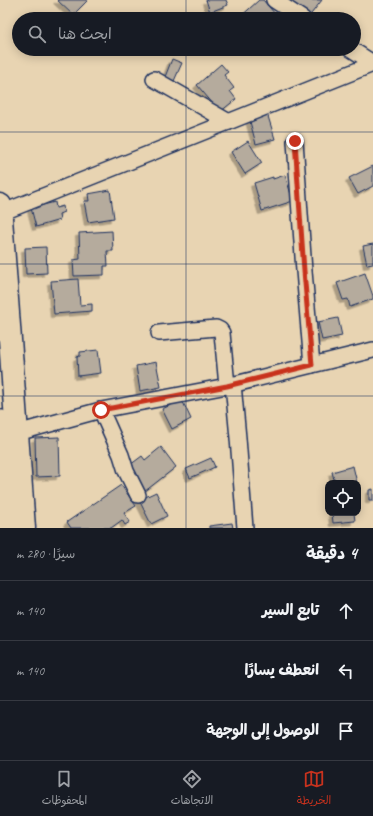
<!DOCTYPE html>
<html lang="ar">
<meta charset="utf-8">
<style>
:root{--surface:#171b24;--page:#20242c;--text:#f1f3f6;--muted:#9ea1a6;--line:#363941;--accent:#c8321e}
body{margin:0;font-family:Caveat,"Playpen Sans Arabic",sans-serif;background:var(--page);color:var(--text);direction:rtl}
.controls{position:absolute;right:12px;bottom:12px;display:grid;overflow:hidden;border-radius:8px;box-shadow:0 2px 10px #0003}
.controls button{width:36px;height:36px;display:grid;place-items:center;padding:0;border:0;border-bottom:1px solid var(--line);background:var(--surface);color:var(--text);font:20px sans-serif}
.stop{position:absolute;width:12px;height:12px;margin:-9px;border:3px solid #c8321e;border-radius:50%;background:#fff}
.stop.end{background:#c8321e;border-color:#fff;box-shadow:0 1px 4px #0008}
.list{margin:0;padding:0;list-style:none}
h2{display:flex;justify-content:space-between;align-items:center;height:52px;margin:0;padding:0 16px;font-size:17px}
h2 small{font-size:13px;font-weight:400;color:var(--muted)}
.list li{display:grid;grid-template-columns:26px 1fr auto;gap:12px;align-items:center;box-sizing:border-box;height:60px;padding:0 16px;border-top:1px solid var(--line)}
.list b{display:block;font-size:15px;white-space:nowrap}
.list em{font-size:13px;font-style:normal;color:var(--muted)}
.icon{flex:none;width:22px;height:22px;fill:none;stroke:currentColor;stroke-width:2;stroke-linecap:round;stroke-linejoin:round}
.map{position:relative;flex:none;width:373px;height:528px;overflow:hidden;direction:ltr}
.search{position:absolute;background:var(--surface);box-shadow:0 2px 10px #0003;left:12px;right:12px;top:12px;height:44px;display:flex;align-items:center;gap:10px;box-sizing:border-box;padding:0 14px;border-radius:22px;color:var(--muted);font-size:15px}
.sheet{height:232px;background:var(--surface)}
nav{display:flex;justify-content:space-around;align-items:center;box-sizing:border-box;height:56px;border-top:1px solid var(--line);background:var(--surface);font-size:11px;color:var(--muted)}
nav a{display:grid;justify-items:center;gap:2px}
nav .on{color:var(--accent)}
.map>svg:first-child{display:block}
.building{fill:#b5ab9d;stroke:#1b2f5e;filter:url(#shadow)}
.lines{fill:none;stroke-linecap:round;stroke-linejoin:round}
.minor-casing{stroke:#1b2f5e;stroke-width:18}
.highway-casing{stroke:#1b2f5e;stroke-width:25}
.minor{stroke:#e8d4b2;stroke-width:15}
.highway{stroke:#e8d4b2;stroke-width:22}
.route{stroke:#c8321e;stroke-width:5}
.grid{fill:none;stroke:#1b2f5e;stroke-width:1;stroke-opacity:0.55}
</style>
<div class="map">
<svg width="373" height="528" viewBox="0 0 373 528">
<defs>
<filter id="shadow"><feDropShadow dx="-3.5" dy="3.5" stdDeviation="0" flood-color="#0004"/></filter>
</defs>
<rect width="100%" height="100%" fill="#e8d4b2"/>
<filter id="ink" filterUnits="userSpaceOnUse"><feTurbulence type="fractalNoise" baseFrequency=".025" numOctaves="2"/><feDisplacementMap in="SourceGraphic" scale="8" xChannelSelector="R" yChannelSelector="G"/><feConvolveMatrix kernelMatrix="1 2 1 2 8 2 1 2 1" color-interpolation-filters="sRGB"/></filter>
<g filter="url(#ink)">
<g class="building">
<path d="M 57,0 L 88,0 L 73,15 Z"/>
<path d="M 206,0 L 226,0 L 228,5 L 210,12 Z"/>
<path d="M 259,0 L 263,0 L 276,15 L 271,19 L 238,19 Z"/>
<path d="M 293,0 L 322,0 L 308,18 L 289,4 Z"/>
<path d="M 172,59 L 182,63 L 174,81 L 165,77 Z"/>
<path d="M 221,64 L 228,72 L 224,75 L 234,88 L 230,91 L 236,99 L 220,112 L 197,85 Z"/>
<path d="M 267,113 L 275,139 L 256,144 L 249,118 Z"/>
<path d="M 248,141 L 262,163 L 245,174 L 231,152 Z"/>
<path d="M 373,166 L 373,186 L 358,194 L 349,178 Z"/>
<path d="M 285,175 L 293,201 L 262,211 L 254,183 L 273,177 L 273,179 Z"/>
<path d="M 110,190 L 114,218 L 88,222 L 84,201 L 89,201 L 88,194 Z"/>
<path d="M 55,202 L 56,208 L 63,206 L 64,212 L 59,214 L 60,220 L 36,227 L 31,208 Z"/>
<path d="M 112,231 L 113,251 L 107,251 L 108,266 L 104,266 L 104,275 L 74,276 L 73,260 L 80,259 L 79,233 Z"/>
<path d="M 373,244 L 373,264 L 367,265 L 363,246 Z"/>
<path d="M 46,247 L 47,273 L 26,274 L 25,248 Z"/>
<path d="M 365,273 L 373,296 L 373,299 L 350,307 L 348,299 L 343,300 L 337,283 Z"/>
<path d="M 78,279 L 80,305 L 92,304 L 92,311 L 54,314 L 51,281 Z"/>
<path d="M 338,318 L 342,336 L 322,340 L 318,322 Z"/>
<path d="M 98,350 L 101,373 L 78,376 L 77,357 L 80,356 L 80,352 Z"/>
<path d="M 156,362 L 161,387 L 140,391 L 136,366 Z"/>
<path d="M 182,400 L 191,419 L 172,429 L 162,409 Z"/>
<path d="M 59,437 L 60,476 L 36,477 L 35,438 Z"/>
<path d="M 161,447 L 176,467 L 144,492 L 126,468 L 142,456 L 145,460 Z"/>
<path d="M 211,458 L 215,467 L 190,478 L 186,469 Z"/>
<path d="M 353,466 L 357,483 L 335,483 L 332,472 Z"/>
<path d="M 121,485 L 136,506 L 124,513 L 130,522 L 125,525 L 122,520 L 111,528 L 71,528 L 67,522 Z"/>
<path d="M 373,489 L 373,500 L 369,500 L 369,490 Z"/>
<path d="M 156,492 L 167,516 L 151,524 L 139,500 Z"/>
<path d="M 332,513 L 354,513 L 355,521 L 333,523 Z"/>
<path d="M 232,523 L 233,528 L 209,528 L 209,526 Z"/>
</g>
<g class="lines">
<defs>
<g id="minor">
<path d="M 274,0 L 303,19"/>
<path d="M 351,49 L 373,63"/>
<path d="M 154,79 L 229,122"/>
<path d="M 295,141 L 304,271 L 312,365"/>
<path d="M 1,213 L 373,64"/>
<path d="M 159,333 L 216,328 L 220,330 L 222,333 L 227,386"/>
<path d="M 233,384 L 238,438 L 245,528"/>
<path d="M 101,410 L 121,455 L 126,471 L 138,495"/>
<path d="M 17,433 L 101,410 L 227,386 L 373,350"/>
</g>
<g id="highway">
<path d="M 0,205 L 24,528"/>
<path d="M 0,421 L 8,528"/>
</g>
</defs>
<use href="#minor" class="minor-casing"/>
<use href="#highway" class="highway-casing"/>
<use href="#minor" class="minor"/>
<use href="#highway" class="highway"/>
</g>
</g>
<g class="lines" filter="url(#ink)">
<path class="route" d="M 101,410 L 227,386 L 312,365 L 304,271 L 295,141"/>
</g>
<path class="grid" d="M 186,0 L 186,19M 186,49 L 186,528M 0,132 L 373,132M 0,264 L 373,264M 0,396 L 373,396"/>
</svg>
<div class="controls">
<button><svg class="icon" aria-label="locate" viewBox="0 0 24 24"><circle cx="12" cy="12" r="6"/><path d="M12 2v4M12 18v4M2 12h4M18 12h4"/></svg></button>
</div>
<div class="stop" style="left:101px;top:410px"></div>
<div class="stop end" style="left:295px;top:141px"></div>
<div class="search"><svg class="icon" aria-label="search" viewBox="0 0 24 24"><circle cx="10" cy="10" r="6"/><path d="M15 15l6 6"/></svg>ابحث هنا</div>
</div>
<section class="sheet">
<h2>4 دقيقة<small>سيرًا · 280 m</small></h2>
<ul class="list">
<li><svg class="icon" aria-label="ahead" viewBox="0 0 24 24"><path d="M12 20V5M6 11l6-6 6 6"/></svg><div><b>تابع السير</b></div><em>140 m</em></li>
<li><svg class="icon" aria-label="left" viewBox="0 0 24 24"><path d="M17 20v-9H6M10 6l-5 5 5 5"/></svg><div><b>انعطف يسارًا</b></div><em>140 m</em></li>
<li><svg class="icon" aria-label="arrive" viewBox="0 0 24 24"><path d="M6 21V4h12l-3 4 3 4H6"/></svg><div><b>الوصول إلى الوجهة</b></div></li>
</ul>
</section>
<nav>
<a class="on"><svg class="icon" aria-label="map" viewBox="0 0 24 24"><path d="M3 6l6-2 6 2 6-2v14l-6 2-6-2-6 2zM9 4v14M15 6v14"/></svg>الخريطة</a>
<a><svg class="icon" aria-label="directions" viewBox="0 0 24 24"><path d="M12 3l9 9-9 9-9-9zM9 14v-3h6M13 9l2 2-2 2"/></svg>الاتجاهات</a>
<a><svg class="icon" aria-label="saved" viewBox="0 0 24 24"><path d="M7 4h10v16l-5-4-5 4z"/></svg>المحفوظات</a>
</nav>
